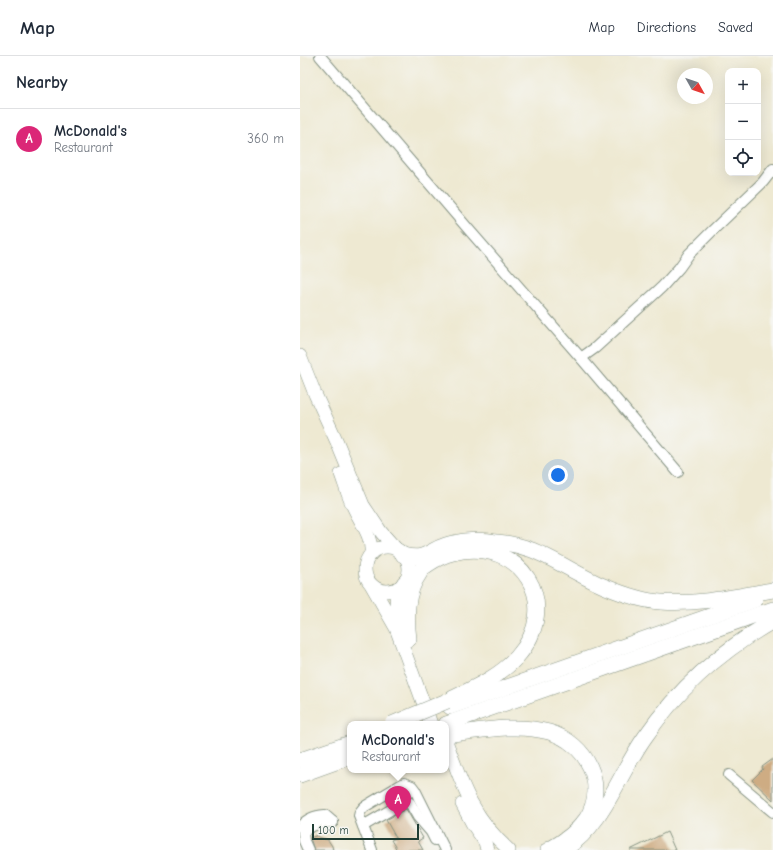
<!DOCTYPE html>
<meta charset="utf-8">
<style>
:root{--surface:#fff;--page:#f2f2f3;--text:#1f2937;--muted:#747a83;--line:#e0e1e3;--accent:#db2777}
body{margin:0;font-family:"Comic Neue",sans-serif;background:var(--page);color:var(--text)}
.controls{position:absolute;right:12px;top:12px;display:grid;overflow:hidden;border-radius:8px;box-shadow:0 4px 16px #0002}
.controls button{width:36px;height:36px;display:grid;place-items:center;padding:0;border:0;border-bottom:1px solid var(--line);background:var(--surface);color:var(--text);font:20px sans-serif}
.compass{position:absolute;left:377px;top:12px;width:36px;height:36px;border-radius:50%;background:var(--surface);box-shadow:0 4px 16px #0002;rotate:130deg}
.scale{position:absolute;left:12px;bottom:10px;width:107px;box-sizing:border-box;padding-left:4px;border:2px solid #1f3d34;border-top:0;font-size:11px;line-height:14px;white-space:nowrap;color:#1f3d34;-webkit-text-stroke:3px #f6f6f2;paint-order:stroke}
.you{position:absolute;left:258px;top:419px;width:14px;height:14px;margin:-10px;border:3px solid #fff;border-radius:50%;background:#1a73e8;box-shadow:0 0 0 6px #1a73e833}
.badge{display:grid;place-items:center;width:26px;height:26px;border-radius:50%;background:var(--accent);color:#fff;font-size:13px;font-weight:700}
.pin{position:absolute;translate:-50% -33px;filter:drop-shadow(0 1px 2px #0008)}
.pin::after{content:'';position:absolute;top:21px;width:14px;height:12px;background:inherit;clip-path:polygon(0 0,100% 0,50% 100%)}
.popup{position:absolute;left:47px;top:665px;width:102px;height:52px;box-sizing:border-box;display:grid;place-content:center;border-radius:8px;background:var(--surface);filter:drop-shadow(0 1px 3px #0005);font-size:13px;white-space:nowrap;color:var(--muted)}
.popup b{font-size:15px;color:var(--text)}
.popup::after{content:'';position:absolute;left:50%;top:100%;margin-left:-8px;border:8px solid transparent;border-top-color:var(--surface)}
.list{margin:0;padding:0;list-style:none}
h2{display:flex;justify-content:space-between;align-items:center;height:52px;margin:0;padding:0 16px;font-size:17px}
h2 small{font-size:13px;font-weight:400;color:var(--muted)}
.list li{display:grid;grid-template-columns:26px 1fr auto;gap:12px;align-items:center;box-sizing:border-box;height:60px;padding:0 16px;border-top:1px solid var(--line)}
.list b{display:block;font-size:15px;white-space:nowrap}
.list p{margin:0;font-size:13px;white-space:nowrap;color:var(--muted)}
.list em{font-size:13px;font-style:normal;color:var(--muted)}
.icon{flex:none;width:22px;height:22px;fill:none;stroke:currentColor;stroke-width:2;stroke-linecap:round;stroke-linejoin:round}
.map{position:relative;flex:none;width:473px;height:794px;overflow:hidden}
header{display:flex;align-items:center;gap:24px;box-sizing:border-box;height:56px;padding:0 20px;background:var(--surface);border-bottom:1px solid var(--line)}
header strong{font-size:19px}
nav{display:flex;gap:22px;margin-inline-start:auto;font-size:14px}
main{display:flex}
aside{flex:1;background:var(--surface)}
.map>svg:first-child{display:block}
.building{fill:#ceac83}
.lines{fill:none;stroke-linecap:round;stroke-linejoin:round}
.minor-casing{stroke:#869383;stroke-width:12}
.major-casing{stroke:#869383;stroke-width:14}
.highway-casing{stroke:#869383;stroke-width:16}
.minor{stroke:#fff;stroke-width:10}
.major{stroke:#fff;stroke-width:13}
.highway{stroke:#fff;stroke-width:15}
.highway-bridge-casing{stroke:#869383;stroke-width:16;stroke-linecap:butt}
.highway-bridge{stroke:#fff;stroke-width:15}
</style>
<header>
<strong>Map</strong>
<nav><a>Map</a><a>Directions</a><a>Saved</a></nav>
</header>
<main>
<aside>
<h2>Nearby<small></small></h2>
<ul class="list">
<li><span class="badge">A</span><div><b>McDonald's</b><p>Restaurant</p></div><em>360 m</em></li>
</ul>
</aside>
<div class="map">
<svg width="473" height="794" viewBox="0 0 473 794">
<rect width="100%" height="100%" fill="#f6f6f2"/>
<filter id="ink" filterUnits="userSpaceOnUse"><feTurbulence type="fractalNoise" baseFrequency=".025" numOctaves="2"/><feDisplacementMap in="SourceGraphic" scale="8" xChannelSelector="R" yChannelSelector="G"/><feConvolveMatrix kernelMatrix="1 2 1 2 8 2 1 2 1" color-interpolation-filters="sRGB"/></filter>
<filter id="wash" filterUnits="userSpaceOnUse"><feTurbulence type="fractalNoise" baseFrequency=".012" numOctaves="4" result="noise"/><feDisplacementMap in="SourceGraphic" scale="16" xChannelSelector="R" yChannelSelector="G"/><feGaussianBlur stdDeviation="0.9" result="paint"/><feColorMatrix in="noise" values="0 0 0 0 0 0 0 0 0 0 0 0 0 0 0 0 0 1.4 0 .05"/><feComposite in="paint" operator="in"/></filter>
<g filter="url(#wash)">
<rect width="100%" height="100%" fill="#eee9d2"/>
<g id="blocks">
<g class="building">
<path d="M 473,703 L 473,744 L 452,724 L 463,713 L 462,711 Z"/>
<path d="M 106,753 L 123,782 L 118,785 L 123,794 L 97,794 L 91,784 L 96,782 L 86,764 Z"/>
<path d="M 367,776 L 375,794 L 330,794 Z"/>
<path d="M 18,779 L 18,781 L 28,784 L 32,790 L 33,794 L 14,794 L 10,782 Z"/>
</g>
</g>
</g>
<g filter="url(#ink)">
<use href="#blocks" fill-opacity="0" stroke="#869383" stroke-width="1"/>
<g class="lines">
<defs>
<g id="minor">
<path d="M 20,0 L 170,175 L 281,302 L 378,416"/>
<path d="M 281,302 L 295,292 L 362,231 L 379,212 L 389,198 L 412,175 L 463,126 L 473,113"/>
<path d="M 429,719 L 473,756"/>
<path d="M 63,770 L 104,746 L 110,747 L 118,761 L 131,776 L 135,784"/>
<path d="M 0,771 C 7,762 15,760 25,759 L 33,766"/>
<path d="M 8,794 L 4,785 L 3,777 C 11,768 21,767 33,766"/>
<path d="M 72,794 L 59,760 L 60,756 L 64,751 L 104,727 L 112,730 L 115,734 L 145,794"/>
</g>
<g id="major">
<path d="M 0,300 L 15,338 L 37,386 L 63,449 L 81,476 L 98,495"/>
<path d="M 41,418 C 45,429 48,440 53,450 C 60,466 73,481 71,498"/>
<circle cx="87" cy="513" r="22"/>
<path d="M 72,530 L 96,572 L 131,668"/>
<path d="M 98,532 C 95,547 95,552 102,567"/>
<path d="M 146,685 C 162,729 173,762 209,794"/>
<path d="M 162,748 L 172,767 L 185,786 L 187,794"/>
</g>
<g id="highway">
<path d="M 103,499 C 126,505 127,495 146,489 C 161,484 181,483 197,486 C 208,487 221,490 232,494 C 257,504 281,521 306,531 C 323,538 342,545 361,546 C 398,549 437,540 473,534"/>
<path d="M 104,527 C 119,515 133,502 153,497 C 221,480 264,548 217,601 C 200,620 176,631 153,642"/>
<path d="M 109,583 C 106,559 106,537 120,517"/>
<path d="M 150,651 L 455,544"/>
<path d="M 146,668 L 473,553"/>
<path d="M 146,679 C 179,675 216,667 249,676 C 287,687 308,729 286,763 C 276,777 263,786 248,794"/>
<path d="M 0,704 L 50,687"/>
<path d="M 0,719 L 50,701"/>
<path d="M 264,794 C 305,768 318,719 345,681 C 378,633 422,594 473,565"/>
</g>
</defs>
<use href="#minor" class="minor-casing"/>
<use href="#major" class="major-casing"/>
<use href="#highway" class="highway-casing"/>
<use href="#minor" class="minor"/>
<use href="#major" class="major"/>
<use href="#highway" class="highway"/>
<defs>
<path id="highway-bridge" d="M 92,668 L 147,645"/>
</defs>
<use href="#highway-bridge" class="highway-bridge-casing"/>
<use href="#highway-bridge" class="highway-bridge"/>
</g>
</g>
</svg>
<div class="controls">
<button>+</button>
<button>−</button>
<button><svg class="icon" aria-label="locate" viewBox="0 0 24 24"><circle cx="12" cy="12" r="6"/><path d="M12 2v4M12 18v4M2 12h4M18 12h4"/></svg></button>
</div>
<svg class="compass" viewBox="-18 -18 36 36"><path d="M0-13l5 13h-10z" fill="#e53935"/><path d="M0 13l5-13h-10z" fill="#747a83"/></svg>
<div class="scale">100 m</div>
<div class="you"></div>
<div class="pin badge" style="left:98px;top:763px">A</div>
<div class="popup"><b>McDonald's</b>Restaurant</div>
</div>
</main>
